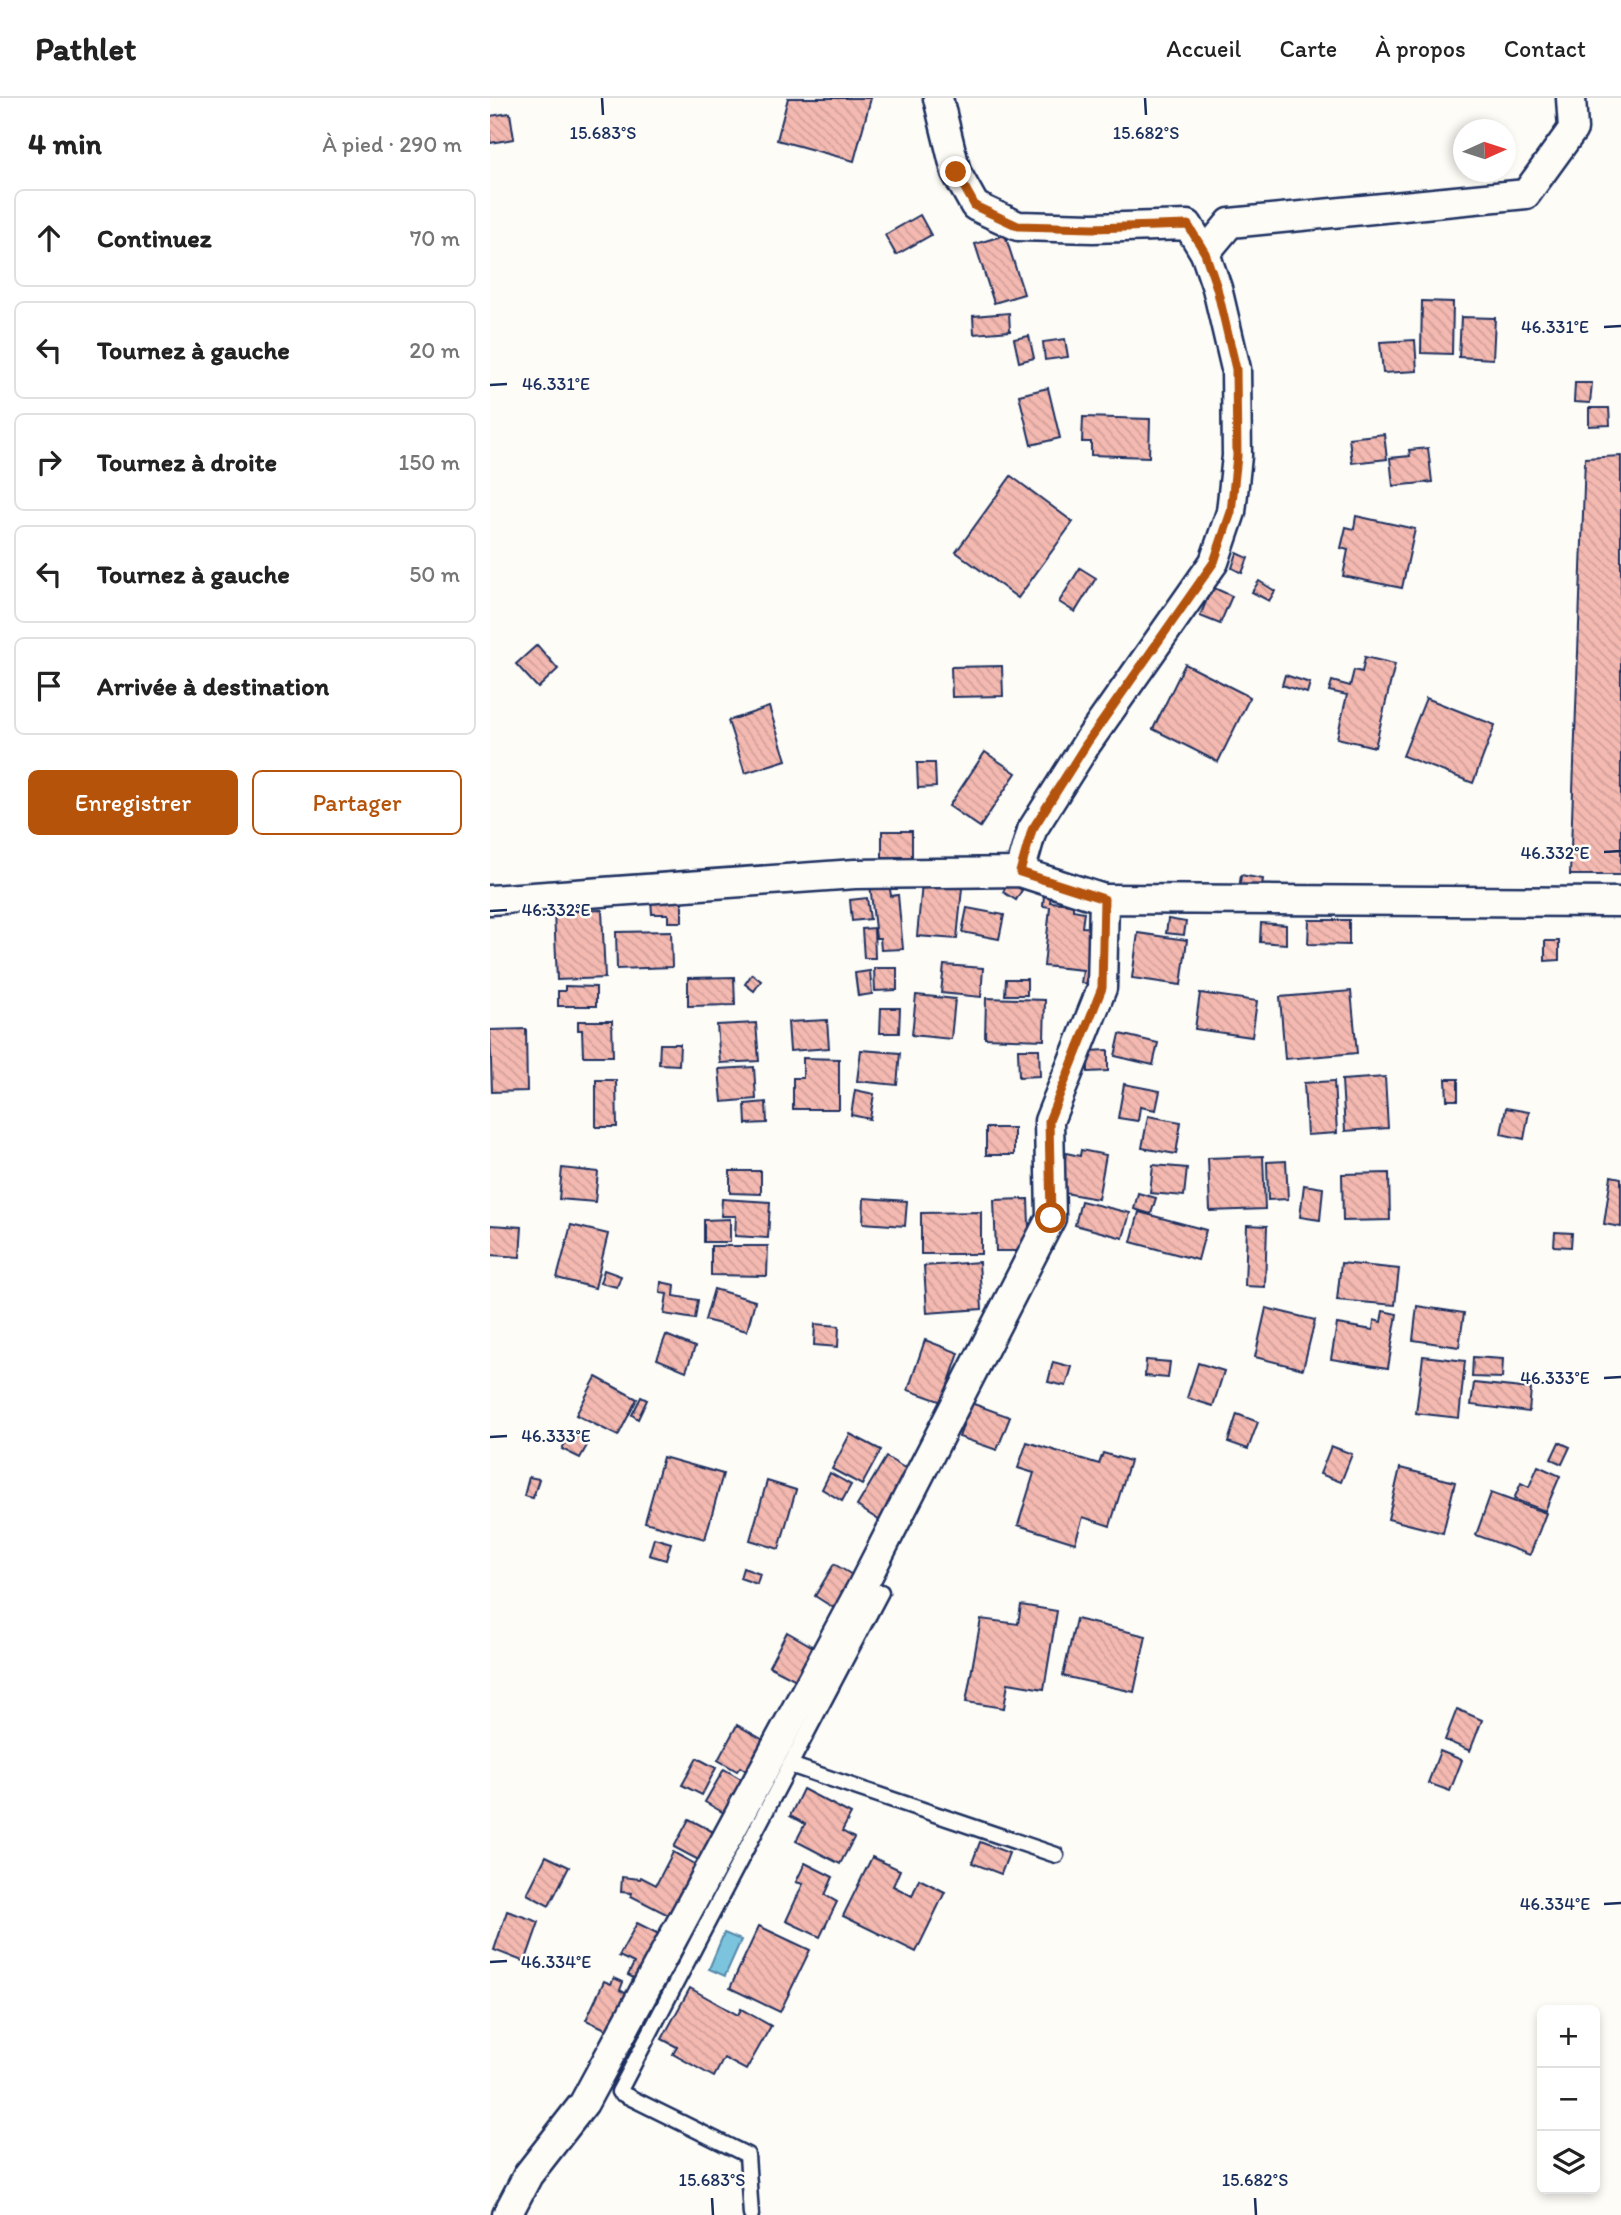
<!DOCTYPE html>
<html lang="fr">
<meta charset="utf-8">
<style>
:root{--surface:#fff;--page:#f6f6f6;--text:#222;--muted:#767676;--line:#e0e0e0;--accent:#b45309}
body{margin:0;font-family:Itim,sans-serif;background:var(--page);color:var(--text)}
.controls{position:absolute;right:21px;bottom:21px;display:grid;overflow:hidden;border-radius:10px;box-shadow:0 4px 10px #0003}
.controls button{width:63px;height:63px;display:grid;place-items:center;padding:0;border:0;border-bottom:2px solid var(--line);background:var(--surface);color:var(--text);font:35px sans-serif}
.compass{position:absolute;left:963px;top:21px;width:63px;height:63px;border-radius:50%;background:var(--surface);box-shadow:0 4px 10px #0003;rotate:87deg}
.stop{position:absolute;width:21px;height:21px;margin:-16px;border:5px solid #b45309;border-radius:50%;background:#fff}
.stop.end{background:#b45309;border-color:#fff;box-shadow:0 2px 7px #0008}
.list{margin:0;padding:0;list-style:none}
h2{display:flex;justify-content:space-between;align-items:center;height:91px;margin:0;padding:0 28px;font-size:30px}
h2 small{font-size:23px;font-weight:400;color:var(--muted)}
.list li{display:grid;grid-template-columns:46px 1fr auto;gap:21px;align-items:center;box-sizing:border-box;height:98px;margin:0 14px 14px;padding:0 14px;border:2px solid var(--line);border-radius:10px}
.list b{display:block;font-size:26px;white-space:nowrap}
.list em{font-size:23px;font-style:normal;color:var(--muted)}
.actions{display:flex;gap:14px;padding:21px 28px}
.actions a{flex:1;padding:16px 0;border:2px solid var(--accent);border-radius:10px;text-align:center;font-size:24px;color:var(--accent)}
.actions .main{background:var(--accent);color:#fff}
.icon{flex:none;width:38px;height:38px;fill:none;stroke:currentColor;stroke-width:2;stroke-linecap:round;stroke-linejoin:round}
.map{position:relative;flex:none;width:1131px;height:2117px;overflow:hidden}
header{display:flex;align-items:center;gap:42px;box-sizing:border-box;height:98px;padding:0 35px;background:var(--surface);border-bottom:2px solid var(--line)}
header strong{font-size:33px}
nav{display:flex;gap:38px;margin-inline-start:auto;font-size:24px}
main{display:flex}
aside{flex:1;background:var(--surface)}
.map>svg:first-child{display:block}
.water{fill:#7cc4dd;stroke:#58a;stroke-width:2}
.building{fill:url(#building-back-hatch);stroke:#1b2f5e;stroke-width:2}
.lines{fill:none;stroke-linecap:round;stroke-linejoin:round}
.lane-casing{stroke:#1b2f5e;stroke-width:19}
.street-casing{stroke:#1b2f5e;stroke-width:33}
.lane{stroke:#fdfcf7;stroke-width:14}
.street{stroke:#fdfcf7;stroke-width:28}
.route{stroke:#b45309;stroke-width:9}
.ticks{fill:none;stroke:#1b2f5e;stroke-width:2.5}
.ticks-label{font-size:18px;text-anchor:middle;fill:#1b2f5e;stroke:#fdfcf7;stroke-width:5;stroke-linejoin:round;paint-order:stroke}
</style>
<header>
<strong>Pathlet</strong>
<nav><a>Accueil</a><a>Carte</a><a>À propos</a><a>Contact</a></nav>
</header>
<main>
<aside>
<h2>4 min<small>À pied · 290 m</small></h2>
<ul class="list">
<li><svg class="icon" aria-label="ahead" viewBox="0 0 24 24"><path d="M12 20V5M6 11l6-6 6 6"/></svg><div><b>Continuez</b></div><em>70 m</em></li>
<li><svg class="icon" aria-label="left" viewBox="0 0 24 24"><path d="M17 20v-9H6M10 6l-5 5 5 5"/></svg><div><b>Tournez à gauche</b></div><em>20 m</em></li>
<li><svg class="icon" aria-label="right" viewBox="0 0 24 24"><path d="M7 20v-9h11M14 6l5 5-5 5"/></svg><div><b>Tournez à droite</b></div><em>150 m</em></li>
<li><svg class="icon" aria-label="left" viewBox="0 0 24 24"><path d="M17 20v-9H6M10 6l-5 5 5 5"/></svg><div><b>Tournez à gauche</b></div><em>50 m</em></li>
<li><svg class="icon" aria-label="arrive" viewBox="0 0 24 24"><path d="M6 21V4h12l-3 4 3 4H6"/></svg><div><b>Arrivée à destination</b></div></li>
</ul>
<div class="actions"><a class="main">Enregistrer</a><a>Partager</a></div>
</aside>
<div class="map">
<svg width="1131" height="2117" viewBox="0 0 1131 2117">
<defs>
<pattern id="building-back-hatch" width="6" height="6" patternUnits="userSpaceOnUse" patternTransform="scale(1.75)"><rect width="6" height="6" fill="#f4b9b0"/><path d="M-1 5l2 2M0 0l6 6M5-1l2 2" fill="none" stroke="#d19f9a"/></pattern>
</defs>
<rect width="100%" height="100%" fill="#fdfcf7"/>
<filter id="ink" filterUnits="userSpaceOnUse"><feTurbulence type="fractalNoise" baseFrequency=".0143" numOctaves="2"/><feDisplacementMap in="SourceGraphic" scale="14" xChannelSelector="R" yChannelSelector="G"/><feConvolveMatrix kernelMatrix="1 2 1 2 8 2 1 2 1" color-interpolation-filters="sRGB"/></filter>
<g filter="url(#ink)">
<path class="water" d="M 234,1835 L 251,1842 L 235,1878 L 219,1871 Z"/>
<g class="building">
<path d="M 298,0 L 381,0 L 364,63 L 287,42 Z"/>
<path d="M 20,15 L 24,41 L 0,45 L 0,18 Z"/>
<path d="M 430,117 L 441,137 L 406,157 L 395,137 Z"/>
<path d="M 515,137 L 534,196 L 504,205 L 485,146 Z"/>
<path d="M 932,203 L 963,204 L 962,256 L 931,255 Z"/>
<path d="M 519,215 L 520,233 L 484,236 L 483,218 Z"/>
<path d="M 971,219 L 1005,220 L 1003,261 L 969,259 Z"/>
<path d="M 539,238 L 544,260 L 529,264 L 524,241 Z"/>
<path d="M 575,241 L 578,259 L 555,262 L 553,244 Z"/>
<path d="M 925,242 L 927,273 L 893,275 L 890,244 Z"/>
<path d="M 1085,285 L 1102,285 L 1100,305 L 1084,304 Z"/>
<path d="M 558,290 L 570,340 L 541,347 L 529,297 Z"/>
<path d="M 1099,310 L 1119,310 L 1120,327 L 1099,328 Z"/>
<path d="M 593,319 L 660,321 L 659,359 L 601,357 L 601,344 L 592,344 Z"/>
<path d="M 894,336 L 897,361 L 862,365 L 859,340 Z"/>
<path d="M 938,350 L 942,384 L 903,388 L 900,360 L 920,358 L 919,352 Z"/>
<path d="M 1131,358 L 1131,777 L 1080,777 L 1095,360 Z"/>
<path d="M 521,378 L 583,424 L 528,500 L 466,454 Z"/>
<path d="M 866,418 L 925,431 L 912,490 L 853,478 L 858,452 L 851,450 L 856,429 L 864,431 Z"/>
<path d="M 747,455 L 758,460 L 752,475 L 742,470 Z"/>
<path d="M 590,470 L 606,480 L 585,514 L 569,504 Z"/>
<path d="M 769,483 L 785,493 L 779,503 L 762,494 Z"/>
<path d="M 722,489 L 742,498 L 730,526 L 710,518 Z"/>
<path d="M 47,547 L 68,571 L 48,590 L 26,566 Z"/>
<path d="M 875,559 L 905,566 L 885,649 L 847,640 L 857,597 L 839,593 L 842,583 L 860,588 L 864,572 L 872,574 Z"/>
<path d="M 695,566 L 760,599 L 728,664 L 663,631 Z"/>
<path d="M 512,568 L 513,598 L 462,599 L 461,569 Z"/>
<path d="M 795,577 L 820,585 L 817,595 L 792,587 Z"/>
<path d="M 936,600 L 1005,627 L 983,685 L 913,658 Z"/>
<path d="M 279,609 L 296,662 L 255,675 L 238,623 Z"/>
<path d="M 495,654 L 526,675 L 490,729 L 459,708 Z"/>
<path d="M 427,665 L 445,665 L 446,689 L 428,690 Z"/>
<rect x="392" y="733" width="30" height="26"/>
<path d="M 751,777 L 773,781 L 771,795 L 749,791 Z"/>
<path d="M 519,784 L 532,792 L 526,802 L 513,794 Z"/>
<path d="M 399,785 L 401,798 L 408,797 L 413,851 L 391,852 L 390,840 L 386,840 L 380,786 Z"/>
<path d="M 432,786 L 472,790 L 467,841 L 427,838 Z"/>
<path d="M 554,797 L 561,798 L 560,804 L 583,806 L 583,812 L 594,814 L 592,829 L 607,830 L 602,886 L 591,885 L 593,872 L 554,868 L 560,809 L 553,808 Z"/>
<path d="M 192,799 L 192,824 L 178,824 L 178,816 L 162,816 L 161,800 Z"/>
<path d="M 377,800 L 380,821 L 362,823 L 360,802 Z"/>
<path d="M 477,810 L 514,817 L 509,841 L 472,834 Z"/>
<path d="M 112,812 L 115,880 L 67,882 L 64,814 Z"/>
<path d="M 678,821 L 696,824 L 694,837 L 676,835 Z"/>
<path d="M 819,822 L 859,822 L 859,847 L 818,846 Z"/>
<path d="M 771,825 L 796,827 L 796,846 L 770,844 Z"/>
<path d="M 384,830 L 385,860 L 374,860 L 372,831 Z"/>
<path d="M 181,833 L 182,869 L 127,871 L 126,834 Z"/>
<path d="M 648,835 L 697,842 L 691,887 L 642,880 Z"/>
<path d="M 1055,843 L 1069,843 L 1069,862 L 1055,863 Z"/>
<path d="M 454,867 L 493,870 L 491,899 L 451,895 Z"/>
<path d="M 384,870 L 407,870 L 407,892 L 385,893 Z"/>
<path d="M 380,873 L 382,896 L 368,898 L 365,875 Z"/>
<path d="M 262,876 L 271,883 L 264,893 L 255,886 Z"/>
<path d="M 244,879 L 245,907 L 198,908 L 198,880 Z"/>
<path d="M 516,881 L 537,881 L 537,897 L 515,897 Z"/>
<path d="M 75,888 L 106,889 L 106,908 L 68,908 L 68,893 L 75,893 Z"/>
<path d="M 861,893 L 867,955 L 795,961 L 790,899 Z"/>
<path d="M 710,895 L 767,903 L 762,939 L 705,931 Z"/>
<path d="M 426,897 L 465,901 L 461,941 L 422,937 Z"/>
<path d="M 496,900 L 555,902 L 554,942 L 495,940 Z"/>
<path d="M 391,910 L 410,910 L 409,935 L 390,935 Z"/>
<path d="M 337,922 L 339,950 L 300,953 L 298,924 Z"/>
<path d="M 88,923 L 122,923 L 123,958 L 93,958 L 92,932 L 88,932 Z"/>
<path d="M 266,925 L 269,963 L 230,965 L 227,927 Z"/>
<path d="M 36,931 L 37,993 L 2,994 L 0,932 Z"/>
<path d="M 630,936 L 668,945 L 663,967 L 625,958 Z"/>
<path d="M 170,946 L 190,946 L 189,967 L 169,966 Z"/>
<path d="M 528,951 L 549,951 L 550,978 L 529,979 Z"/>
<path d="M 371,952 L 410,955 L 407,987 L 367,983 Z"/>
<path d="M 618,952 L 618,973 L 598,974 L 598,953 Z"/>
<path d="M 313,960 L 349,961 L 349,1011 L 303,1011 L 303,980 L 313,980 Z"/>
<path d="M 264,969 L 266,1001 L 232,1004 L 229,971 Z"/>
<path d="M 895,979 L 898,1030 L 855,1033 L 852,982 Z"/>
<path d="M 956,981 L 968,981 L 968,1002 L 957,1002 Z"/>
<path d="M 106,982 L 126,982 L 127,1029 L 106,1029 Z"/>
<path d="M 844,983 L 847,1035 L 817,1037 L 814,985 Z"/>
<path d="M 634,986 L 670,993 L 666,1012 L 650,1009 L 648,1023 L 628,1020 Z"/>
<path d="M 365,992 L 384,996 L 380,1021 L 361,1017 Z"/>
<path d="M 276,1004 L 277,1025 L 256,1026 L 255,1006 Z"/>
<path d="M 1016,1010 L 1039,1014 L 1034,1041 L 1011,1036 Z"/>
<path d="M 658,1018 L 691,1024 L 686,1056 L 652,1050 Z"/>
<rect x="496" y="1030" width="28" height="27"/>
<path d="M 591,1052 L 616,1057 L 608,1101 L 569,1094 L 576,1055 L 590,1058 Z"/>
<path d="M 773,1058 L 775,1111 L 720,1113 L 718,1060 Z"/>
<path d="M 796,1063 L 798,1101 L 778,1102 L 777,1064 Z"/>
<path d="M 663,1067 L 697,1070 L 694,1098 L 660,1095 Z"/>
<path d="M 72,1070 L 108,1074 L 105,1104 L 69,1101 Z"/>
<path d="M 240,1073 L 271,1073 L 271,1096 L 240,1095 Z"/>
<path d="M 899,1075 L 900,1122 L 853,1123 L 852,1076 Z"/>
<path d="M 1121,1078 L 1131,1080 L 1131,1129 L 1114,1126 Z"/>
<path d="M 814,1087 L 833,1090 L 830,1122 L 810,1119 Z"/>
<path d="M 648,1095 L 666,1100 L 661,1116 L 644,1111 Z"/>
<path d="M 374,1100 L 417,1103 L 415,1128 L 373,1125 Z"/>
<path d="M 232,1101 L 280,1104 L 278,1140 L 245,1138 L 246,1118 L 231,1118 Z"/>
<path d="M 538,1101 L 540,1153 L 506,1153 L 504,1102 Z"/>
<path d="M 591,1103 L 640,1115 L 633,1140 L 585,1127 Z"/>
<path d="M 491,1114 L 491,1156 L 431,1156 L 431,1115 Z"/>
<path d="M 649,1114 L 716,1132 L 708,1162 L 641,1144 Z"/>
<path d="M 240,1121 L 240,1144 L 214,1144 L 214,1122 Z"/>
<path d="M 0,1127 L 32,1129 L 30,1159 L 0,1157 Z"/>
<path d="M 81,1127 L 118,1136 L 105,1190 L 67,1180 Z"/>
<path d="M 757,1127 L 777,1128 L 775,1189 L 755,1188 Z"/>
<path d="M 1065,1134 L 1082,1135 L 1081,1149 L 1064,1148 Z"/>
<path d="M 221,1148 L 278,1148 L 277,1178 L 221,1177 Z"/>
<path d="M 489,1164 L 492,1211 L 437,1215 L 434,1168 Z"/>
<path d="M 851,1165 L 909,1171 L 905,1207 L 847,1202 Z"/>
<path d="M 114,1172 L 131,1178 L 127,1189 L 110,1185 Z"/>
<path d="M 171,1184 L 185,1187 L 184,1198 L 208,1202 L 205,1221 L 174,1216 L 177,1196 L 170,1195 Z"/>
<path d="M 224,1191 L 265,1203 L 257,1233 L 215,1222 Z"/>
<path d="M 927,1208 L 974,1215 L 969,1249 L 923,1242 Z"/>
<path d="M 776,1210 L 825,1222 L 813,1271 L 765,1259 Z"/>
<path d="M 893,1213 L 907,1216 L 898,1270 L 841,1261 L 847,1226 L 883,1232 L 884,1222 L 891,1224 Z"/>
<path d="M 325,1226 L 349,1228 L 348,1249 L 324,1247 Z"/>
<path d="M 176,1237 L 205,1249 L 196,1273 L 167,1261 Z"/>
<path d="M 435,1242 L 469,1255 L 452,1304 L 418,1292 Z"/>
<path d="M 933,1258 L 975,1263 L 969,1320 L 926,1315 Z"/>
<path d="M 983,1259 L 1013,1261 L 1012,1280 L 982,1279 Z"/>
<path d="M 656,1262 L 680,1264 L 678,1280 L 655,1278 Z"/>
<path d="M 563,1264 L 582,1269 L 576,1288 L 558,1284 Z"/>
<path d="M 708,1265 L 734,1273 L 723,1308 L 697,1300 Z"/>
<path d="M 106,1279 L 147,1301 L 128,1338 L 86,1317 Z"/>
<path d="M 984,1285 L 1041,1291 L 1039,1314 L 981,1307 Z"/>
<path d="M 151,1299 L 157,1302 L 148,1321 L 142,1317 Z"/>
<path d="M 481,1305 L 520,1319 L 507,1352 L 469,1339 Z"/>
<path d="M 747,1316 L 768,1324 L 758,1351 L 738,1344 Z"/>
<path d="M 80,1335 L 99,1344 L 90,1360 L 72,1351 Z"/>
<path d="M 360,1336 L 391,1352 L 372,1387 L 342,1371 Z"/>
<path d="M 537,1344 L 609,1366 L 613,1355 L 640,1363 L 620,1428 L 593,1419 L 585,1445 L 528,1427 L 544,1375 L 528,1370 Z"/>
<path d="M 1069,1344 L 1080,1349 L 1072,1366 L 1061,1361 Z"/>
<path d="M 841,1348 L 862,1356 L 851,1384 L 830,1376 Z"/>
<path d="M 173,1359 L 233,1376 L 215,1441 L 155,1424 Z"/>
<path d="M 396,1359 L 425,1376 L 395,1426 L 367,1408 Z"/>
<path d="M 1048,1368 L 1070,1378 L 1055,1413 L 1024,1401 L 1031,1385 L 1039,1389 Z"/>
<path d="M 910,1370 L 965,1384 L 953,1435 L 898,1421 Z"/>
<path d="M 340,1375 L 361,1387 L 352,1403 L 332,1391 Z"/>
<path d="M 39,1379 L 49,1381 L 43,1400 L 34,1398 Z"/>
<path d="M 277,1383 L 306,1392 L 289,1451 L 260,1442 Z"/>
<path d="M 1001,1395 L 1056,1415 L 1040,1457 L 986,1437 Z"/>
<path d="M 164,1440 L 181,1445 L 176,1462 L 159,1457 Z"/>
<path d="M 344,1466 L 364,1478 L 344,1510 L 325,1498 Z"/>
<path d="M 253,1470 L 270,1476 L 267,1486 L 250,1480 Z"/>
<path d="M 531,1507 L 567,1513 L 554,1591 L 518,1585 L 514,1610 L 476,1604 L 491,1521 L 528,1526 Z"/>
<path d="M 586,1521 L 656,1538 L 644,1594 L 573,1578 Z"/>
<path d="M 297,1534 L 325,1550 L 308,1583 L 279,1568 Z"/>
<path d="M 967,1611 L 992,1622 L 980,1653 L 955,1642 Z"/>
<path d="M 247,1627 L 282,1647 L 265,1678 L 250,1669 L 247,1673 L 228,1662 Z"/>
<path d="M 950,1653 L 972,1662 L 960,1693 L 938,1685 Z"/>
<path d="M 207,1660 L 226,1670 L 212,1697 L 192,1687 Z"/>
<path d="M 234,1671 L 258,1685 L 239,1718 L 215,1704 Z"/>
<path d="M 313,1691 L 361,1716 L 352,1733 L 364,1740 L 350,1766 L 306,1743 L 315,1726 L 300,1718 Z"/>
<path d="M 199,1721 L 231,1738 L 216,1766 L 184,1749 Z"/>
<path d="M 490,1744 L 519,1755 L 511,1776 L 482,1765 Z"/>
<path d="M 183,1754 L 212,1770 L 186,1821 L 141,1798 L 142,1795 L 131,1794 L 132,1779 L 150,1781 L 151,1779 L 166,1787 Z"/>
<path d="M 56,1758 L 79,1769 L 59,1808 L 37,1796 Z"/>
<path d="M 382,1759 L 410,1772 L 403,1788 L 422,1798 L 429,1781 L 455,1794 L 426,1854 L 353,1818 Z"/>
<path d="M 315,1765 L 343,1779 L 335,1797 L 347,1804 L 330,1839 L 296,1823 L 313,1786 L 306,1784 Z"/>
<path d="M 17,1813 L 49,1824 L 35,1864 L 4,1852 Z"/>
<path d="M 147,1825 L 175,1839 L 151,1884 L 138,1877 L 144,1865 L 129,1858 Z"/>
<path d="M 269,1828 L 320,1852 L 290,1914 L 240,1890 Z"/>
<path d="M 124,1880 L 133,1884 L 130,1892 L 140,1898 L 124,1935 L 96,1922 L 114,1883 L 121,1886 Z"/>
<path d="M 200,1890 L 248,1917 L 251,1911 L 281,1928 L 256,1972 L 234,1960 L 224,1979 L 183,1956 L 187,1949 L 172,1941 Z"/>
</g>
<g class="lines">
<defs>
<g id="lane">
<path d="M 300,1667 L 391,1494"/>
<path d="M 261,2117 L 257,2057 L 129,1994 L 300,1667 L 566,1757"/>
</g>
<g id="street">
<path d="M 448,0 L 466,74 L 485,108 L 528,128 L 603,130 L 698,127 L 715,155 L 727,190 L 746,271 L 747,358 L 741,414 L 724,464 L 597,645 L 542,732 L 530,774"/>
<path d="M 715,155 L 740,125 L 1036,96 L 1083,31 L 1081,0"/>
<path d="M 0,802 L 365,776 L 530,774 L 614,801"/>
<path d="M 17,2117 L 38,2077 L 94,2005 L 371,1491 L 561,1120 L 559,1023 L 612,890 L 614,801 L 1131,804"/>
</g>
</defs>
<use href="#lane" class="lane-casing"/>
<use href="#street" class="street-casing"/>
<use href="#lane" class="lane"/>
<use href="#street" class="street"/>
</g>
</g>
<g class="lines" filter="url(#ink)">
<path class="route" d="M 466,74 L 485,108 L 528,128 L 603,130 L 698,127 L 715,155 L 727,190 L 746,271 L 747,358 L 741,414 L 724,464 L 597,645 L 542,732 L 530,774 L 614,801 L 612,890 L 559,1023 L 561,1120"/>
</g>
<path class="ticks" d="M 112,0 L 113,17M 655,0 L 656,17M 1114,229 L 1131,228M 0,287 L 17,286M 1114,754 L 1131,753M 0,813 L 17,812M 1114,1280 L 1131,1279M 0,1339 L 17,1338M 1114,1806 L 1131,1805M 0,1864 L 17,1863M 222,2100 L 223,2117M 765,2100 L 766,2117"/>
<g class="ticks-label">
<text x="113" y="41">15.683°S</text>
<text x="656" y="41">15.682°S</text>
<text x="1065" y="235">46.331°E</text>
<text x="66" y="292">46.331°E</text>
<text x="1065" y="761">46.332°E</text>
<text x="66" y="818">46.332°E</text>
<text x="1065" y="1286">46.333°E</text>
<text x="66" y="1344">46.333°E</text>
<text x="1065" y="1812">46.334°E</text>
<text x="66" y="1870">46.334°E</text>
<text x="222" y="2088">15.683°S</text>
<text x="765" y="2088">15.682°S</text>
</g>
</svg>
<div class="controls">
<button>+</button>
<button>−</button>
<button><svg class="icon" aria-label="layers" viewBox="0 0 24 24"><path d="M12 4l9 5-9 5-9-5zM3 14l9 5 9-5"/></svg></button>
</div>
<svg class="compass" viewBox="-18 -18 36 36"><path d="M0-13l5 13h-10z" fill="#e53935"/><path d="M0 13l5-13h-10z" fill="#767676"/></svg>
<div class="stop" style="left:561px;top:1120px"></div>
<div class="stop end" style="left:466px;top:74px"></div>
</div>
</main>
